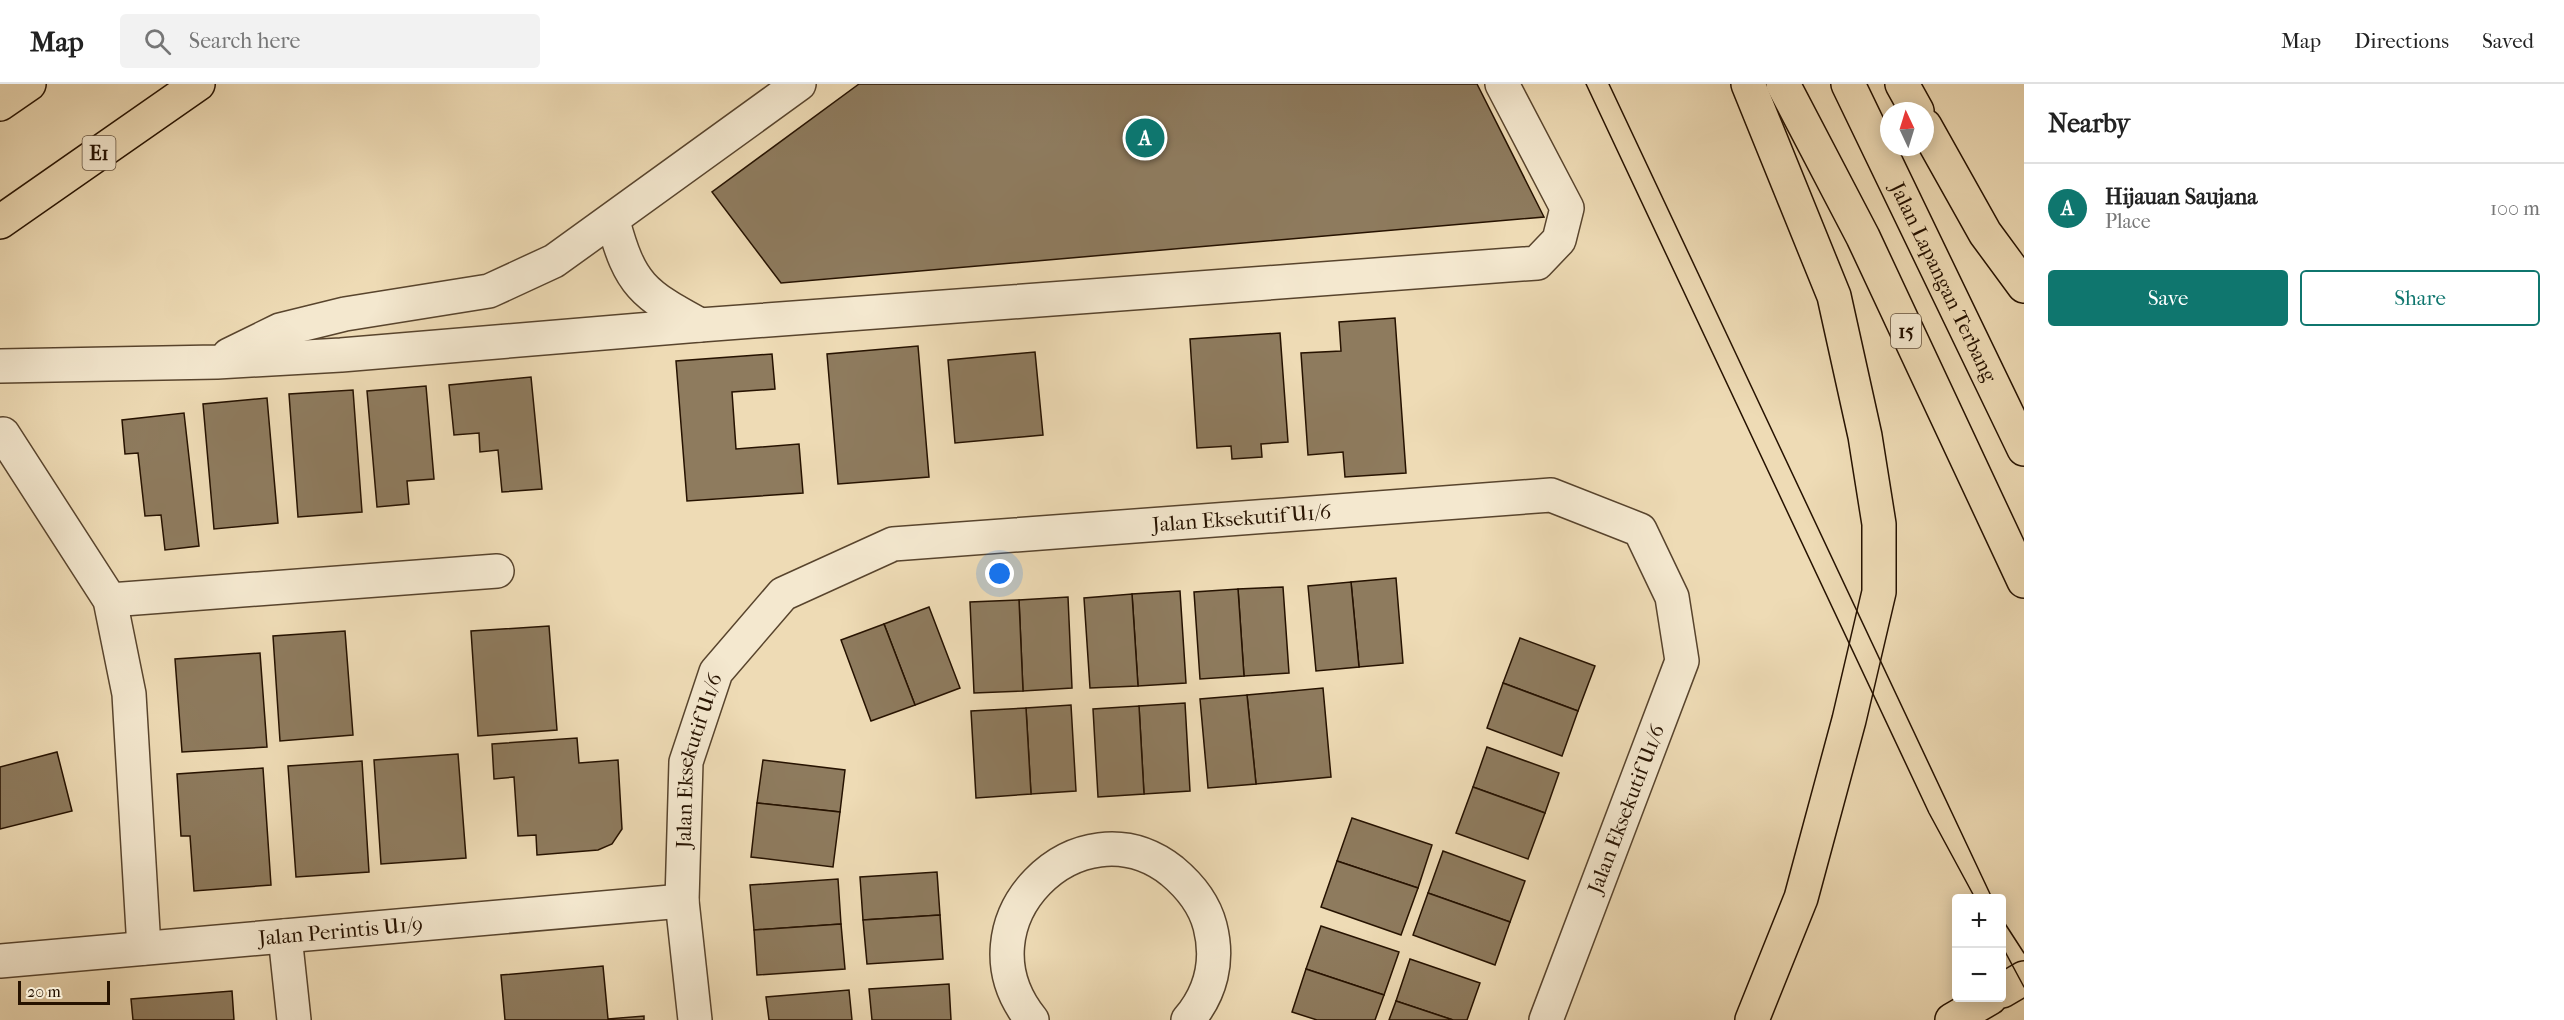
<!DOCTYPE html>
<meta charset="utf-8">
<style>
:root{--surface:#fff;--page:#f2f2f2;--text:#222;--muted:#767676;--line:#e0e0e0;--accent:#0f766e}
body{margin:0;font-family:"IM FELL French Canon",serif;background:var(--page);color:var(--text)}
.controls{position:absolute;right:18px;bottom:18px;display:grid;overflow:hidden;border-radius:6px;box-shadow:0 3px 15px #0003}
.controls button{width:54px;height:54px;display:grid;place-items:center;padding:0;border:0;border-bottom:2px solid var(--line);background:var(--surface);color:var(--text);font:30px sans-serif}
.compass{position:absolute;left:1880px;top:18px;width:54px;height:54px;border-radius:50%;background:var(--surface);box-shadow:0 3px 15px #0003;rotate:356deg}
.scale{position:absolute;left:18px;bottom:15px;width:92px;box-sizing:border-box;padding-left:6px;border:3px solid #261200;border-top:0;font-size:16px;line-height:21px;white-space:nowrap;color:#261200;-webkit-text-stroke:4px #f4e8cf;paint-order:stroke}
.you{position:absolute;left:1000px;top:490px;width:21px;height:21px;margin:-15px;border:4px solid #fff;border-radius:50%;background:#1a73e8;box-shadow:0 0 0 9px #1a73e833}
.badge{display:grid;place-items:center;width:39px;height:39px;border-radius:50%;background:var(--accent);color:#fff;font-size:20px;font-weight:700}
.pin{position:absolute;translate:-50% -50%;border:3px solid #fff;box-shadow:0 2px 6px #0006}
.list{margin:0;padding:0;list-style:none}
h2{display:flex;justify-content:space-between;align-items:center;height:78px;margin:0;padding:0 24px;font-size:26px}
h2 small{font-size:20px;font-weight:400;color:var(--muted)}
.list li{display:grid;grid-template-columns:39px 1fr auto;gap:18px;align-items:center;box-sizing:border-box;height:90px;padding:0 24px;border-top:2px solid var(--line)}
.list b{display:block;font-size:22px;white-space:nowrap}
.list p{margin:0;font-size:20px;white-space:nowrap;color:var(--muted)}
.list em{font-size:20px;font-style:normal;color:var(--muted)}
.actions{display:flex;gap:12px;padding:18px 24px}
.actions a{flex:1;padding:14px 0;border:2px solid var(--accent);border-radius:6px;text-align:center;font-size:21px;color:var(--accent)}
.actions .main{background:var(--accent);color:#fff}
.icon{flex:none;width:33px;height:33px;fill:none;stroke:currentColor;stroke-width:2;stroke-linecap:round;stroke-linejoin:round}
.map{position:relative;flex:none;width:2024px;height:936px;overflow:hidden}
header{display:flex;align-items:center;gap:36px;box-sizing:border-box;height:84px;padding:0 30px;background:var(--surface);border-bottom:2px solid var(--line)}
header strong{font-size:28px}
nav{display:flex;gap:33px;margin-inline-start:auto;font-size:21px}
.search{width:420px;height:54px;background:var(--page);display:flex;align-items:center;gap:15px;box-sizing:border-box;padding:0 21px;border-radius:6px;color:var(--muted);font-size:22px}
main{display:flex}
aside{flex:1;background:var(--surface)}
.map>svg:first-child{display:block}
.building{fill:#8e7b5e;stroke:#261200;stroke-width:1.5}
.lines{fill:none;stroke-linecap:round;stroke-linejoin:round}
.minor-casing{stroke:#58442d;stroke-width:36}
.primary-casing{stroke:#261200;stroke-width:36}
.motorway-casing{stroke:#261200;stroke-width:36}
.minor{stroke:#f4e8cf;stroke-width:33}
.primary{stroke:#eedbb5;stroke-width:33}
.motorway{stroke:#eedbb5;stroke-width:33}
.tram{stroke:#261200;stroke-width:1.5}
.labels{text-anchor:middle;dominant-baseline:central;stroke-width:4.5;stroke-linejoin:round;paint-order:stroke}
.shield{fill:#f4e8cf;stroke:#64523e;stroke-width:1.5}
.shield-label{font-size:20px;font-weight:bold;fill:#261200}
.street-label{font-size:21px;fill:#261200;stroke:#f4e8cf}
</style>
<header>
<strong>Map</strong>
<div class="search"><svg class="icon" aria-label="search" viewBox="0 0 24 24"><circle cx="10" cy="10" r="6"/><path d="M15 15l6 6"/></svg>Search here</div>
<nav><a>Map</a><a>Directions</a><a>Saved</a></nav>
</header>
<main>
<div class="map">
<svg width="2024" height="936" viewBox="0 0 2024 936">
<rect width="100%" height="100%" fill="#eedbb5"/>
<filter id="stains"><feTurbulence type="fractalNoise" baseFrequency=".00333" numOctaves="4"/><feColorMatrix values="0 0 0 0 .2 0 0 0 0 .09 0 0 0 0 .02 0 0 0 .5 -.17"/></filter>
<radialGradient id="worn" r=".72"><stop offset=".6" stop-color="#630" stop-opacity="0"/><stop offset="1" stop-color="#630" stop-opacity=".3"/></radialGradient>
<g class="building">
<path d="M 859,0 L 1477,0 L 1544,133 L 781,199 L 712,108 Z"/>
<path d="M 1395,234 L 1406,389 L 1345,393 L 1343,368 L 1308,371 L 1301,269 L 1341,267 L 1339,238 Z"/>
<path d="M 1280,249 L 1288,358 L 1261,360 L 1262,373 L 1232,375 L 1231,362 L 1197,364 L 1190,255 Z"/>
<path d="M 918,262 L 929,393 L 838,400 L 827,270 Z"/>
<path d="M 1035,268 L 1043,351 L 955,359 L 948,276 Z"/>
<path d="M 772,270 L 775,305 L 732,308 L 736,365 L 799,360 L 803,409 L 687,417 L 676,277 Z"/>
<path d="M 531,293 L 542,405 L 502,408 L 498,366 L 480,368 L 479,349 L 454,351 L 449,301 Z"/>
<path d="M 426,302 L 434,395 L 407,397 L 409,420 L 377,423 L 367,307 Z"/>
<path d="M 353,306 L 362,428 L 298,433 L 289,310 Z"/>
<path d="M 267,314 L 278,439 L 214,445 L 203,320 Z"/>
<path d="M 184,329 L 199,462 L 165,466 L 161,431 L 145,432 L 138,369 L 125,370 L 122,336 Z"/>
<path d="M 1396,494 L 1403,579 L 1359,583 L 1351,498 Z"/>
<path d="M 1351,498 L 1359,583 L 1316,587 L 1308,502 Z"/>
<path d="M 1283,503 L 1289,589 L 1244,592 L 1238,505 Z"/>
<path d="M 1238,505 L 1244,592 L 1200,595 L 1194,508 Z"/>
<path d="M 1180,507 L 1186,599 L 1138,602 L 1132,510 Z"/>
<path d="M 1132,510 L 1138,602 L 1090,604 L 1084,514 Z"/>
<path d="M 1068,513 L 1072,604 L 1023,607 L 1019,516 Z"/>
<path d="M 1019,516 L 1023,607 L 974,609 L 970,518 Z"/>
<path d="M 929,523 L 960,604 L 915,621 L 884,540 Z"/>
<path d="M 884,540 L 915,621 L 871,637 L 841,556 Z"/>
<path d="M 549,542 L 557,646 L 478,652 L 471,547 Z"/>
<path d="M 345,547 L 353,651 L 280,657 L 273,552 Z"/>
<path d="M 1520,554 L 1595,582 L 1578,627 L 1503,599 Z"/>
<path d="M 260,569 L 267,663 L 182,668 L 175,575 Z"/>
<path d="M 1503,599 L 1578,627 L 1562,672 L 1487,644 Z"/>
<path d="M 1323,604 L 1331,693 L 1256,700 L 1247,611 Z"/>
<path d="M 1247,611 L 1256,700 L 1208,704 L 1200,615 Z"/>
<path d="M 1185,619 L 1190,707 L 1144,710 L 1139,622 Z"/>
<path d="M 1071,621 L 1076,707 L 1031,710 L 1026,624 Z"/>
<path d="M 1139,622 L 1144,710 L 1098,713 L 1093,625 Z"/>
<path d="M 1026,624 L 1031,710 L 976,714 L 971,627 Z"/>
<path d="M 577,654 L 579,679 L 618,676 L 622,745 L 612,760 L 598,766 L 537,771 L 536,751 L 518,752 L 514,693 L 494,695 L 492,660 Z"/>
<path d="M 1487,663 L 1559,689 L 1545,729 L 1473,703 Z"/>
<path d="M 57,668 L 72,727 L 0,745 L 0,683 Z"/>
<path d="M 458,670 L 466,774 L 381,780 L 374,676 Z"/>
<path d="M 763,676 L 845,686 L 840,728 L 757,719 Z"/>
<path d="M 362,677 L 369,788 L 296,793 L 288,682 Z"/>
<path d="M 263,684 L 271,801 L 194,807 L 190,752 L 181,752 L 177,690 Z"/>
<path d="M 1473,703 L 1545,729 L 1528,775 L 1456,749 Z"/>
<path d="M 757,719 L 840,728 L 833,783 L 751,773 Z"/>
<path d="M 1352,734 L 1432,761 L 1418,804 L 1337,777 Z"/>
<path d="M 1443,767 L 1525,797 L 1510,838 L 1428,809 Z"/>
<path d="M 1337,777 L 1418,804 L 1401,851 L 1321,823 Z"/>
<path d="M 937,788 L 940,831 L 863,836 L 860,793 Z"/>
<path d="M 838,795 L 841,840 L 754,846 L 750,801 Z"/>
<path d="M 1428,809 L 1510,838 L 1495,881 L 1413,851 Z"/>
<path d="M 940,831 L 943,875 L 867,880 L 863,836 Z"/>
<path d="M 841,840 L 845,885 L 757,891 L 754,846 Z"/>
<path d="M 1321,842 L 1399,868 L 1384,911 L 1306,885 Z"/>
<path d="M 1410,875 L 1480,899 L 1467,936 L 1453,936 L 1396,917 Z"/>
<path d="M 603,882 L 608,935 L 644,932 L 644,936 L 505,936 L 501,891 Z"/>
<path d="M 1306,885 L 1384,911 L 1375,936 L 1317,936 L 1292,928 Z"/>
<path d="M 949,900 L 951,936 L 872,936 L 869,905 Z"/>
<path d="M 849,906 L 852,936 L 769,936 L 766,913 Z"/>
<path d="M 232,907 L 234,936 L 133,936 L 131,915 Z"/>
<path d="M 1396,917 L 1453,936 L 1389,936 Z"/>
</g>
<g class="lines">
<defs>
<g id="minor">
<path d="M 613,137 C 630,201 643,210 700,241"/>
<path d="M 229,271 L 280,246 L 345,230 L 489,207 L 554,177 L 799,0"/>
<path d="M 0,282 L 217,278 L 341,271 L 700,241 L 1537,179 L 1559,156 L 1567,124 L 1502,0"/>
<path d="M 3,350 L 110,516 L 129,610 L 144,864"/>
<path d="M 110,516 L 497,487"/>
<path d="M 285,852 L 294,936"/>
<path id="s1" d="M 0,877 L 682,817"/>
<path id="s2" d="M 695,936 L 682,817 L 686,678 L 716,588 L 783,510 L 893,460 L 1551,411 L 1640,446 L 1672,513 L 1682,577 L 1546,936"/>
<path d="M 1032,936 C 953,839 1079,714 1172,787 C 1190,802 1204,819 1210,842 C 1219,877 1211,909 1188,936"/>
</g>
<g id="primary">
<path d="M 1783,0 L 1863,153 L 2024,497"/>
<path id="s3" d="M 1848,0 L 2024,365"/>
</g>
<g id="motorway">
<path d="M 1748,0 L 1834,212 L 1865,352 L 1879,440 L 1879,508 L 1849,636 L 1801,814 L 1752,936"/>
<path d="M 1902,0 L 1917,27"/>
<path d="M 0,20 L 29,0"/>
<path d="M 1925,42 L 1985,149 L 2024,202"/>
<path d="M 0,138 L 198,0"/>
<path d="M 2002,907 L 2024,894"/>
<path d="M 1952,936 L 1990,914"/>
</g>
</defs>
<use href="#minor" class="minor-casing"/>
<use href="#primary" class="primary-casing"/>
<use href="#motorway" class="motorway-casing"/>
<use href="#minor" class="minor"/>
<use href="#primary" class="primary"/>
<use href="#motorway" class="motorway"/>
<g class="tram">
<path d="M 1586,0 L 1929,729 L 1975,814"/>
<path d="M 1609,0 L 1992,814"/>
<path d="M 2002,835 L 2024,869"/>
<path d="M 2002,862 L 2024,903"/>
</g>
</g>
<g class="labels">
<g class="shield">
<rect x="82.5" y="52" width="33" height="34" rx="4.5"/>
<rect x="1891" y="230" width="30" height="34" rx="4.5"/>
</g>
<g class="shield-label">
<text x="99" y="69">E1</text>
<text x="1906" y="247">15</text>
</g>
<g class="street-label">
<text stroke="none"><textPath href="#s3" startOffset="220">Jalan Lapangan Terbang</textPath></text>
<text stroke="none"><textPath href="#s2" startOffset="927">Jalan Eksekutif U1/6</textPath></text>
<text stroke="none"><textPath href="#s2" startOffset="262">Jalan Eksekutif U1/6</textPath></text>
<text transform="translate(1626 725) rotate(-69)">Jalan Eksekutif U1/6</text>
<text stroke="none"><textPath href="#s1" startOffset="342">Jalan Perintis U1/9</textPath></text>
</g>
</g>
<rect width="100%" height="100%" filter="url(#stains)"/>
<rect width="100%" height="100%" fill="url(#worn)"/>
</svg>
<div class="controls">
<button>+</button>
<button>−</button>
</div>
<svg class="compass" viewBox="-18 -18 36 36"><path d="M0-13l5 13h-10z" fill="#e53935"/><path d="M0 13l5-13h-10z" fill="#767676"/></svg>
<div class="scale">20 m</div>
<div class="you"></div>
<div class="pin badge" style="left:1145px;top:54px">A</div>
</div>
<aside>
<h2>Nearby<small></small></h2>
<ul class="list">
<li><span class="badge">A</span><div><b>Hijauan Saujana</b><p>Place</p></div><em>100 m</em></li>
</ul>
<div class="actions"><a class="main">Save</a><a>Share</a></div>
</aside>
</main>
